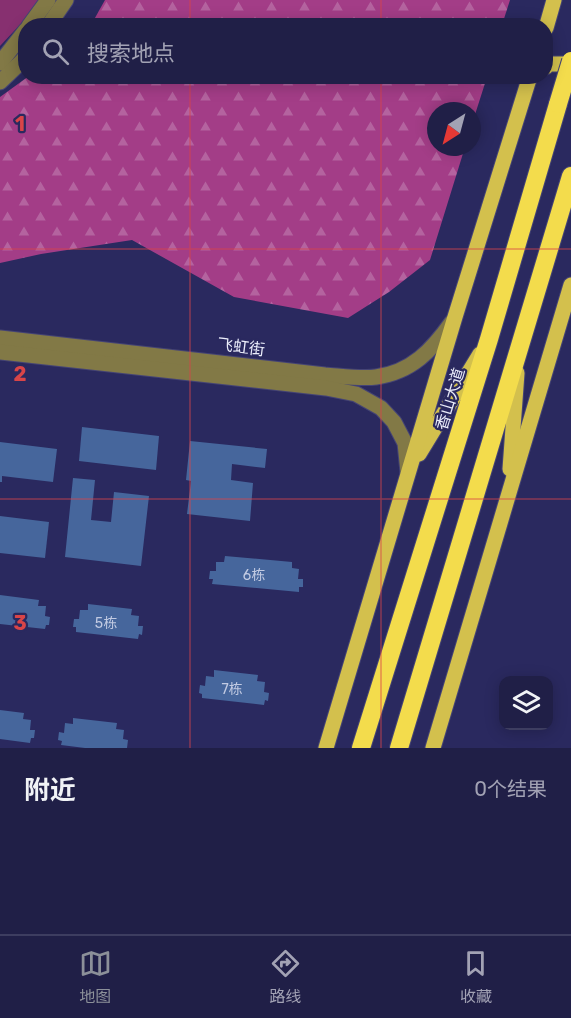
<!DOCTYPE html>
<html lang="zh">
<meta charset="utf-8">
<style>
:root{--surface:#201f47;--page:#28274e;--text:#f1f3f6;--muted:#a2a2b4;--line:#3d3d60;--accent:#8c9099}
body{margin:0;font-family:Rubik,"Noto Sans SC",sans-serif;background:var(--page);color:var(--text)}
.controls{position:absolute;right:18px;bottom:18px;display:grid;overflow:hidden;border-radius:12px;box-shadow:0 3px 15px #0003}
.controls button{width:54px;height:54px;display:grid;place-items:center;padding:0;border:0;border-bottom:2px solid var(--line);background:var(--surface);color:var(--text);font:30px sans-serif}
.compass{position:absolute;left:427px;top:102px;width:54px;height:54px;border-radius:50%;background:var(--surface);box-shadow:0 3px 15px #0003;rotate:216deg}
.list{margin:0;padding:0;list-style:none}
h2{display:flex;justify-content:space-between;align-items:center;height:78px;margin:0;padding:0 24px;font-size:26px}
h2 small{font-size:20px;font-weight:400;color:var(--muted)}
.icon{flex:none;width:33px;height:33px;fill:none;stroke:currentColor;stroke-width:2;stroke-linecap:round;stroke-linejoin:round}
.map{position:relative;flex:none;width:571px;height:748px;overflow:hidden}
.search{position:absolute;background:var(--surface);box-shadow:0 3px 15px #0003;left:18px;right:18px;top:18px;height:66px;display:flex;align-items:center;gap:15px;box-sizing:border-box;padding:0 21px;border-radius:24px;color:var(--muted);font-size:22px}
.sheet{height:186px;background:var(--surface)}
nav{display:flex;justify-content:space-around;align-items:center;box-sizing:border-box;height:84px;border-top:2px solid var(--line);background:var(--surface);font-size:16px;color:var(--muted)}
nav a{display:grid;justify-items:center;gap:3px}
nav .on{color:var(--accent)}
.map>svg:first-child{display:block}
.green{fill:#873070}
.forest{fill:url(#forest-firs)}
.building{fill:#46669c}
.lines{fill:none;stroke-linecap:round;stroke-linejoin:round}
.minor-casing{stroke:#454475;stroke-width:17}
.major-casing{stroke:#454475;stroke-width:17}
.highway-casing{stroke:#454475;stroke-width:20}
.minor{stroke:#827946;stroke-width:15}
.major{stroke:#d3c04d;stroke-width:15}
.highway{stroke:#f3dc4c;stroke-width:18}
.highway-bridge-casing{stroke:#454475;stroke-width:20;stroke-linecap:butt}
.highway-bridge{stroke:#f3dc4c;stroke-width:18}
.grid{fill:none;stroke:#d94548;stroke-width:1.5;stroke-opacity:0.55}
.labels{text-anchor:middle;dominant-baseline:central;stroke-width:4.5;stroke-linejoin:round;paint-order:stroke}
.number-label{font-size:14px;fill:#c1cae2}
.street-label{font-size:16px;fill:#eaecfa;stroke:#2a295f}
.grid-label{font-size:20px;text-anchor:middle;font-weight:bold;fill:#d94548;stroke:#2a295f;stroke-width:4.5;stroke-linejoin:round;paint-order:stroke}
</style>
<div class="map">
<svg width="571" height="748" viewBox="0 0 571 748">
<defs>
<pattern id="forest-firs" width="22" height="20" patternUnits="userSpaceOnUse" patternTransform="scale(1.5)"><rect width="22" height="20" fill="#a33d87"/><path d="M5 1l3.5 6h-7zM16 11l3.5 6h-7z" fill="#b4639f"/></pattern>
</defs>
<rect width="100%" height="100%" fill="#2a295f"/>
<path class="green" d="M 0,0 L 40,0 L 30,14 L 0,46 Z"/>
<g class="forest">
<path d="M 105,0 L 510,0 L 502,25 L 91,25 Z"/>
<path d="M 29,76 L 487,76 L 487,77 L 472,124 L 472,111 L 436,111 L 436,147 L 465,147 L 430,260 L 389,292 L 348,318 L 234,297 L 132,240 L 41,254 L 0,263 L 0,97 Z"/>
</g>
<g class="building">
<path d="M 82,427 L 159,436 L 156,470 L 79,461 Z"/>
<path d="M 190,441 L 267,449 L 265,468 L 232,464 L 231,480 L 253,483 L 250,521 L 187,514 L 191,481 L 186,480 Z"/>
<path d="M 0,442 L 57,449 L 53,482 L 2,476 L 2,482 L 0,482 Z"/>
<path d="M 73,478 L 95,480 L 91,520 L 111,522 L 114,492 L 149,496 L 141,566 L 65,557 Z"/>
<path d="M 0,516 L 49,522 L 45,558 L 0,553 Z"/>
<path d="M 225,556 L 292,562 L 292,568 L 299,569 L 298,579 L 303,579 L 303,587 L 299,587 L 299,592 L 212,584 L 213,579 L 209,579 L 210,571 L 216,571 L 216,562 L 224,562 Z"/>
<path d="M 0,595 L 39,600 L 38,606 L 46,606 L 45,616 L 50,617 L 49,625 L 46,625 L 45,629 L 0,624 Z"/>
<path d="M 88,604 L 132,609 L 131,615 L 139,616 L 138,626 L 143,626 L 142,635 L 139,634 L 138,639 L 76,632 L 76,627 L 73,627 L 74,619 L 79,619 L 80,610 L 88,610 Z"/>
<path d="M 214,670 L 258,675 L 257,681 L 265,682 L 264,692 L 269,693 L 268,701 L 265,700 L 264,705 L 202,698 L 202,694 L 199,693 L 200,685 L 205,686 L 206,676 L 214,677 Z"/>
<path d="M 0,710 L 24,713 L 23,719 L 31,720 L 30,730 L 35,730 L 34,738 L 31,738 L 30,743 L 0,739 Z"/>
<path d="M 73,718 L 117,723 L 116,729 L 124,730 L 123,739 L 128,740 L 127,748 L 85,748 L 61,745 L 62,741 L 58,740 L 59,732 L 64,733 L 65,723 L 73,724 Z"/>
</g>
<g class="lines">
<defs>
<g id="minor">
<path d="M 29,26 L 48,0"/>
<path d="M 48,26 L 66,0"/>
<path d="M 0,63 L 26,30"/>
<path d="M 0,82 L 21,62 L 26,56"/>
<path d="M 0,338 L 325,375 C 340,376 362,379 376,377 C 412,372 432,350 452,322"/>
<path d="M 0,352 L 326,388 L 356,394 L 381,408 L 394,422 L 405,443 L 408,472"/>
</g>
<g id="major">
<path d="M 546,28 L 554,0"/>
<path d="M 546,67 L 548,64 L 571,64"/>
<path d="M 419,454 L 480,354"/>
<path d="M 510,469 L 517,373"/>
<path d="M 326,748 L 455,317 L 530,76"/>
<path d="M 433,748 L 571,285"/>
</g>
<g id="highway">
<path d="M 361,748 L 489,339 L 558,104"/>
<path d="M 399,748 L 571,176"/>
</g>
</defs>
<use href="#minor" class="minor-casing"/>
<use href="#major" class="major-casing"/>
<use href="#highway" class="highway-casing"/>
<use href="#minor" class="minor"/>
<use href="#major" class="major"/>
<use href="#highway" class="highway"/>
<defs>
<path id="highway-bridge" d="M 558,104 L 571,61"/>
</defs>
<use href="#highway-bridge" class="highway-bridge-casing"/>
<use href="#highway-bridge" class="highway-bridge"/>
</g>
<path class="grid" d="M 190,0 L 190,26M 381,0 L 381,26M 190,76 L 190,748M 381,76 L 381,748M 0,249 L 571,249M 0,499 L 571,499"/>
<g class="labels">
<g class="number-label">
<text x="254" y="575">6栋</text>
<text x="106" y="623">5栋</text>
<text x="232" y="689">7栋</text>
</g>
<g class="street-label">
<text transform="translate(241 347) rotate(7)">飞虹街</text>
<text transform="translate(450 399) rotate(-73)">香山大道</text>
</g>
</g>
<g class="grid-label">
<text x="20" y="131">1</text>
<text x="20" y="381">2</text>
<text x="20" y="630">3</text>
</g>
</svg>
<div class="controls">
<button><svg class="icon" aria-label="layers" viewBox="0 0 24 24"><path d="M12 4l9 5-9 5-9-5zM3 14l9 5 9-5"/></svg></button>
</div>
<svg class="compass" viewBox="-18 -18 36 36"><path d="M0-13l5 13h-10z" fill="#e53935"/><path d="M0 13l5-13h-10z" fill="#a2a2b4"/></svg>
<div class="search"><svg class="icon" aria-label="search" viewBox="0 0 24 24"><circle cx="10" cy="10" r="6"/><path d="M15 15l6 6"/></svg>搜索地点</div>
</div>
<section class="sheet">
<h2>附近<small>0个结果</small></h2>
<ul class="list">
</ul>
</section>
<nav>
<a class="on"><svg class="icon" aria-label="map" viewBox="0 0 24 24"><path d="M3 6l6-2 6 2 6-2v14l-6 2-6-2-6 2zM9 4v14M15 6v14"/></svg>地图</a>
<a><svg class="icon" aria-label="directions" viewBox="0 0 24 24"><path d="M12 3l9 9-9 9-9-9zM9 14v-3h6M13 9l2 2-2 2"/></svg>路线</a>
<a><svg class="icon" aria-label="saved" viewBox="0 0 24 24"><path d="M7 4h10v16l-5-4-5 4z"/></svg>收藏</a>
</nav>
